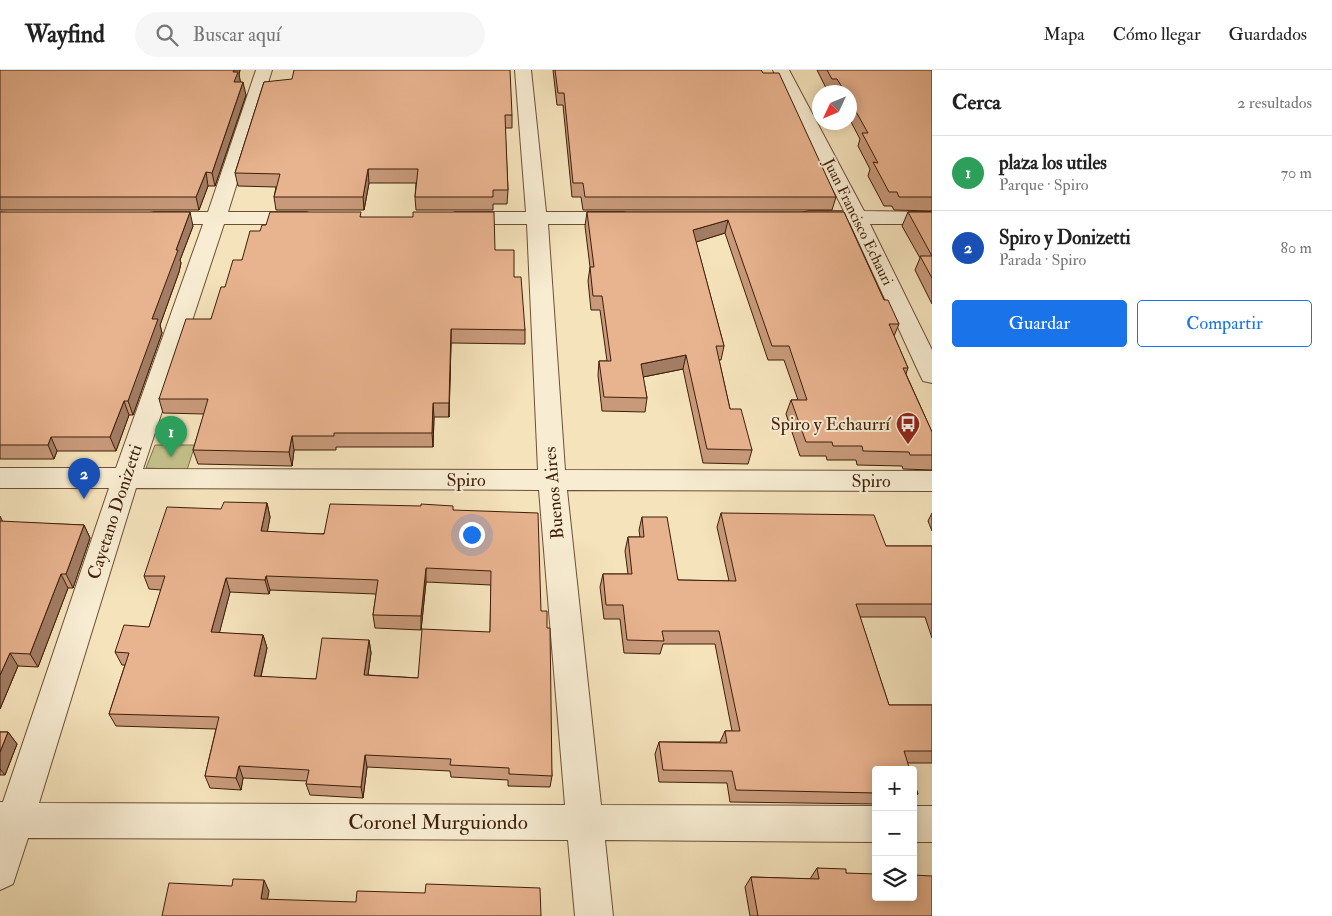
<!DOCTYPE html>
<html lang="es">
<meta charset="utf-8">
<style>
:root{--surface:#fff;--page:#f6f6f6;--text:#222;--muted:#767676;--line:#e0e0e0;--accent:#1a73e8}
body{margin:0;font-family:"IM FELL Double Pica",serif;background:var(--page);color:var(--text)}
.controls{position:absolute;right:15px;bottom:15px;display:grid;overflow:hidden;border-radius:5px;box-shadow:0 2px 12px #0003}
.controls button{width:45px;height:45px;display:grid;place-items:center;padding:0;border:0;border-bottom:1px solid var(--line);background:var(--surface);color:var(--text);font:25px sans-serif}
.compass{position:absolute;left:812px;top:15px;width:45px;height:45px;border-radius:50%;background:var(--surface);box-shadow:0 2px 12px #0003;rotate:226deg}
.you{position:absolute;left:471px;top:464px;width:18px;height:18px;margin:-12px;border:4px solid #fff;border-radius:50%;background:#1a73e8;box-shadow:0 0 0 8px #1a73e833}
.badge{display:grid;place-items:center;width:32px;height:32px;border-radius:50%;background:var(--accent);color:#fff;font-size:16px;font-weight:700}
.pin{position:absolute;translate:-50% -41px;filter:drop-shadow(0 1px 2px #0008)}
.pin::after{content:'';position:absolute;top:26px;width:18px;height:15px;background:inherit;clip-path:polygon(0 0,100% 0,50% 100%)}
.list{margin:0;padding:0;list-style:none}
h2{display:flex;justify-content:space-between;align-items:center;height:65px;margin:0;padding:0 20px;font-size:21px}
h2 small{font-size:16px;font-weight:400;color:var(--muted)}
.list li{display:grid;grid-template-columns:32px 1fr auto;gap:15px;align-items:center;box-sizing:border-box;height:75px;padding:0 20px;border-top:1px solid var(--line)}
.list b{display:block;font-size:19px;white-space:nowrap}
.list p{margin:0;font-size:16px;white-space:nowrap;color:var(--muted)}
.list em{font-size:16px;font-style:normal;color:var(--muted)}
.actions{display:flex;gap:10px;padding:15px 20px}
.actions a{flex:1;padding:11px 0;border:1px solid var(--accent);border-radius:5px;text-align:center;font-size:18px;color:var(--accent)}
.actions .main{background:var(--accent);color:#fff}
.icon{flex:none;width:28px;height:28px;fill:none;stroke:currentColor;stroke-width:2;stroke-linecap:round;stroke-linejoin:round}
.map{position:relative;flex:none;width:932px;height:846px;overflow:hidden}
header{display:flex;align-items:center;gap:30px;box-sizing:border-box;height:70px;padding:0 25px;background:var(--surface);border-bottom:1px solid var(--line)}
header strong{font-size:24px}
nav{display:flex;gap:28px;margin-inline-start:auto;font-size:18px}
.search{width:350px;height:45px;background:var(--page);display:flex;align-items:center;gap:12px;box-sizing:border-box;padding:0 18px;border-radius:28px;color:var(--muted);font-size:19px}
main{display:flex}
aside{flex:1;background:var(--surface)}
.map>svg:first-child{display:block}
.green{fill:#c4c18b;stroke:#81704a}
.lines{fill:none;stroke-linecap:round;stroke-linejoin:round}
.minor-casing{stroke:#6c4f35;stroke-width:2}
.minor{fill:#f8edd3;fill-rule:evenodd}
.wall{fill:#c89a7b;stroke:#3e1e08;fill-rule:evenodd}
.shaded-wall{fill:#a27d64;stroke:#3e1e08}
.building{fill:#e8b38f;stroke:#3e1e08;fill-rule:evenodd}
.labels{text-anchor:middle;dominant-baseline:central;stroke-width:4;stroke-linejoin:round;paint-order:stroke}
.far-street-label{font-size:15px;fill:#3e1e08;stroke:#f8edd3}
.poi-label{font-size:18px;fill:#3e1e08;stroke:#f8edd3;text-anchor:end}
.street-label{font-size:18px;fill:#3e1e08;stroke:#f8edd3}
.near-street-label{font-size:21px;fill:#3e1e08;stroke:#f8edd3}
</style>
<header>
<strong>Wayfind</strong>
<div class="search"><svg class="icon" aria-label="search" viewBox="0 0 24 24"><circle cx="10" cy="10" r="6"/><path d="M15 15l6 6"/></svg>Buscar aquí</div>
<nav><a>Mapa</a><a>Cómo llegar</a><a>Guardados</a></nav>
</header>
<main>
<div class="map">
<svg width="932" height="846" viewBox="0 0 932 846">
<rect width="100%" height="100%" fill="#f5e3bc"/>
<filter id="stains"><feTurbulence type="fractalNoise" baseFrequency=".004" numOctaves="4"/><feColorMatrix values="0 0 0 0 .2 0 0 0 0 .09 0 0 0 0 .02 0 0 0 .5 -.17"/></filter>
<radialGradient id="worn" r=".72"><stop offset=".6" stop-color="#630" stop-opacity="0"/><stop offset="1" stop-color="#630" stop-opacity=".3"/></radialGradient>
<path class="green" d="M 155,375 L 195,375 L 187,400 L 146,398 Z"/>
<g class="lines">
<defs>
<g id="minor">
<path d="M 256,0 L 272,0 L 228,142 L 306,142 L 313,144 L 316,148 L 313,152 L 306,154 L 224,154 L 143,399 L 538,400 L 527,154 L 456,154 L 449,152 L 446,148 L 449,144 L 456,142 L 526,142 L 515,0 L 531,0 L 546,142 L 623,142 L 630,144 L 633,148 L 630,152 L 623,154 L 548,154 L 565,400 L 932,401 L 932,421 L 567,420 L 601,735 L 876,736 L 876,772 L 605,770 L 613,846 L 575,846 L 568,770 L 28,768 L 13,814 L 0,820 L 0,732 L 3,732 L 109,418 L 0,418 L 0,398 L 116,398 L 203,154 L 154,154 L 147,152 L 144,148 L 147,144 L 154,142 L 208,142 ZM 136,418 L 539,420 L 565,735 L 39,733 Z"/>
<path d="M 773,0 L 789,0 L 864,141 L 932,142 L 932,154 L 870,154 L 932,280 L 932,313 L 923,311 L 920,305 L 850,153 L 802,151 L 799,147 L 802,143 L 809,141 L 844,141 Z"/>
<rect x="913" y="736" width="19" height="36"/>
</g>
</defs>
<use href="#minor" class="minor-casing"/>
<use href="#minor" class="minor"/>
</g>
<g class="wall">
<path d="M 0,0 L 240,0 L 239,4 L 240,12 L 246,25 L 215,116 L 208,116 L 199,140 L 0,140 Z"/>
<path d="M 553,0 L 761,0 L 836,127 L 832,140 L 583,140 L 581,127 L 572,127 L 563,35 L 557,35 Z"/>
<path d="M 817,0 L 932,0 L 932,141 L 894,140 L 892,136 L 884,136 L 868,106 L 870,99 L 858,76 L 860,69 L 850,50 L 850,22 L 828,22 Z"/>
<path d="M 264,12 L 512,45 L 512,58 L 505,58 L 508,120 L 507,134 L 493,134 L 493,140 L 416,140 L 415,127 L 416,113 L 369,113 L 364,140 L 276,140 L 274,127 L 276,117 L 238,116 L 235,103 Z"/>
<path d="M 0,142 L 193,156 L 180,190 L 181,193 L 179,202 L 160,255 L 162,263 L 133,345 L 129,345 L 116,381 L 57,381 L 54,389 L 0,389 Z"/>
<path d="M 587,142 L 844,142 L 884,230 L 899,254 L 894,266 L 908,298 L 906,304 L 932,362 L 932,400 L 903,399 L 902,396 L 857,395 L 856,390 L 827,390 L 826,386 L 800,386 L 786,344 L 791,330 L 798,330 L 784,290 L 768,290 L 725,163 L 696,172 L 724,276 L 721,290 L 719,290 L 730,339 L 752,380 L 748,394 L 703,393 L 683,299 L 643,307 L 647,328 L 645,342 L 602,341 L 598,305 L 599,291 L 607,291 L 600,240 L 591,240 L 588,211 L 590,197 L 585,156 Z"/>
<path d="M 908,142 L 932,142 L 932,234 L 915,200 L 920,188 L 902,156 Z"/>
<path d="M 361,147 L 495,180 L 514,207 L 525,260 L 525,274 L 451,273 L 449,347 L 434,347 L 433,377 L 336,377 L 336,380 L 294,380 L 292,396 L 198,394 L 193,380 L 204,344 L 163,343 L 159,329 L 211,249 L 225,217 L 260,161 Z"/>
<path d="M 267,433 L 270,447 L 267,462 L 321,464 L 454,440 L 541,541 L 552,706 L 550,717 L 508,716 L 508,710 L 451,707 L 450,701 L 367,697 L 363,728 L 310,725 L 306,714 L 307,711 L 243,708 L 241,720 L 210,718 L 205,706 L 216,659 L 116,656 L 109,644 L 125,595 L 122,595 L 115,582 L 149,557 L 161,520 L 149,519 L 144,506 L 221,439 ZM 426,512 L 491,515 L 490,562 L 418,608 L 368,605 L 371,583 L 369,570 L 316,609 L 261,607 L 267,578 L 263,565 L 219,563 L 230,522 L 269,524 L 270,520 L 376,524 L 373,545 L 375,558 L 421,560 Z"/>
<path d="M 721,443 L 886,476 L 932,476 L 932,568 L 925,547 L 860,547 L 889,635 L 932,635 L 932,693 L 908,693 L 876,700 L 876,734 L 730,732 L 727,713 L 659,712 L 655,684 L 659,672 L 720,672 L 725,661 L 732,661 L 715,574 L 663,574 L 660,584 L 624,583 L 620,549 L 604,549 L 600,517 L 603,504 L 628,504 L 625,481 L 628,467 L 640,467 L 639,460 L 642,447 L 678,510 L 729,511 L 717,457 Z"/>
<path d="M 932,443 L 932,461 L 928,451 Z"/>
<path d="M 0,446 L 3,452 L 84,455 L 90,468 L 73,518 L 68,518 L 38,597 L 18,596 L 0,639 Z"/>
<path d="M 0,662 L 8,662 L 17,674 L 5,705 L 0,705 Z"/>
<path d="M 913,710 L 918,724 L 913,729 Z"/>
<path d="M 817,798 L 846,803 L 932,846 L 750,846 L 745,817 L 751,807 L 810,809 Z"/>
</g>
<g class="shaded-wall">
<path d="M 234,0 L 240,0 L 239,4 L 241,15 L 234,12 L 233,2 Z"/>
<path d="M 243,12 L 246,25 L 215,116 L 212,103 Z"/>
<path d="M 368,99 L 369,113 L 364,140 L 363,127 Z"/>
<path d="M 206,102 L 208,116 L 199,140 L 196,127 Z"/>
<path d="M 190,142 L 193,156 L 180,190 L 181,193 L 179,202 L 160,255 L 162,263 L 133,345 L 128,331 L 152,249 L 176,180 Z"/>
<path d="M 728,150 L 725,163 L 690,174 L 693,160 Z"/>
<path d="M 451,259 L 451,273 L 449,347 L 449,333 Z"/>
<path d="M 686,285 L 683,299 L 638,308 L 641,294 Z"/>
<path d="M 124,331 L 129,345 L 116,381 L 110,367 Z"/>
<path d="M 433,333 L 434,347 L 433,377 L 432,363 Z"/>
<path d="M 292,366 L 294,380 L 292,396 L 289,382 Z"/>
<path d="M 51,367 L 57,381 L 54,389 L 48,375 Z"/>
<path d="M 267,433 L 270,447 L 265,475 L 261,461 Z"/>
<path d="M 84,455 L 90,468 L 73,518 L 66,504 Z"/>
<path d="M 426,498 L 426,512 L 421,560 L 421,546 Z"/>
<path d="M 61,504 L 68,518 L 38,597 L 30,584 Z"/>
<path d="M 266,506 L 270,520 L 269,524 L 265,510 Z"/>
<path d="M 226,508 L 230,522 L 216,576 L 211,562 Z"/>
<path d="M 263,565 L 267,578 L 258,619 L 254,606 Z"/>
<path d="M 369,570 L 371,583 L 366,618 L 364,605 Z"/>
<path d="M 10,583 L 18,596 L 0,639 L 0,605 Z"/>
<path d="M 8,662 L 17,674 L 5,705 L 0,699 L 0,682 Z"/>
<path d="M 365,685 L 367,697 L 363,728 L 361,717 Z"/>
<path d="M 239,696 L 243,708 L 241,720 L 236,708 Z"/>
<path d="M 264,810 L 269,821 L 266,839 L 261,829 Z"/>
</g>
<g class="building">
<path d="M 0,0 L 234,0 L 233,2 L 238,2 L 234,12 L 243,12 L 212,103 L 206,102 L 196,127 L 0,127 Z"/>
<path d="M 294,0 L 510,0 L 512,45 L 505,45 L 508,120 L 493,120 L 493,127 L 415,127 L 418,99 L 368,99 L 363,127 L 274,127 L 280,104 L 235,103 L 264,12 L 292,9 Z"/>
<path d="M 555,0 L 761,0 L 763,3 L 779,3 L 836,127 L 585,127 L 583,113 L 573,113 L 564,23 L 558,23 Z"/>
<path d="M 827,0 L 932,0 L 932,127 L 899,127 L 897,122 L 889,122 L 873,92 L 878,93 L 862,63 L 868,63 L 850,31 L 850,22 L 845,22 L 837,9 L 832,9 Z"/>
<path d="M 0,142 L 190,142 L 176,180 L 178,180 L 175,188 L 152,249 L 158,249 L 128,331 L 124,331 L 110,367 L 51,367 L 48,375 L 0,375 Z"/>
<path d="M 270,142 L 361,142 L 360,147 L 413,147 L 413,142 L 494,142 L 495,180 L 514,180 L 514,207 L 521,207 L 525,260 L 451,259 L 449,333 L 433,333 L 432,363 L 334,363 L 334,366 L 292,366 L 289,382 L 193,380 L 208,329 L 159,329 L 186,249 L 211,249 L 221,217 L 225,217 L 233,190 L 242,190 L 250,161 L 260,161 L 262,155 L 266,155 Z"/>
<path d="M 587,142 L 844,142 L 884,230 L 888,230 L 899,254 L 889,254 L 908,298 L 903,298 L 932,362 L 932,385 L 910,385 L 909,382 L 863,381 L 862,376 L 833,376 L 832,372 L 806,372 L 791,330 L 807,330 L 789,276 L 772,276 L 728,150 L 693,160 L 724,276 L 716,276 L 730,339 L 741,339 L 752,380 L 707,379 L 686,285 L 641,294 L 647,328 L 604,327 L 599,291 L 611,291 L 602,226 L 593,226 L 590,197 L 594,197 Z"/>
<path d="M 908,142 L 932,142 L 932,186 Z"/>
<path d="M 920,186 L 932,186 L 932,208 Z"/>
<path d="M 224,432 L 267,433 L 261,461 L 321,464 L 324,464 L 330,434 L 421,436 L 421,434 L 453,436 L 453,440 L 538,443 L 541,541 L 547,541 L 547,558 L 550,558 L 552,706 L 509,704 L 509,698 L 450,695 L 451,689 L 365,685 L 361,717 L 306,714 L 309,700 L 239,696 L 236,708 L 205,706 L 219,647 L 109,644 L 129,583 L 115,582 L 124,555 L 149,557 L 165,506 L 144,506 L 167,437 L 221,439 ZM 426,498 L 491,501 L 490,562 L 422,559 L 418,608 L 364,605 L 369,570 L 322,568 L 316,609 L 254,606 L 263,565 L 211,562 L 226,508 L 265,510 L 266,506 L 378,510 L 373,545 L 421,546 Z"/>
<path d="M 721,443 L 874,445 L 886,476 L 932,476 L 932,534 L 856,534 L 889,635 L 932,635 L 932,681 L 904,681 L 910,700 L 876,700 L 876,723 L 736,720 L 732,701 L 663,700 L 659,672 L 727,673 L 725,661 L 740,661 L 719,561 L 662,561 L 664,571 L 627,570 L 623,535 L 606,535 L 603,504 L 632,504 L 628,467 L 644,467 L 642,447 L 667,447 L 678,510 L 736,511 Z"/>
<path d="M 0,451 L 84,455 L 66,504 L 61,504 L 30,584 L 10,583 L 0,605 Z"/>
<path d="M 0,662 L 8,662 L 0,682 Z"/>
<path d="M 913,710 L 918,724 L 913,723 Z"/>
<path d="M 817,798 L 846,799 L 846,803 L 876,804 L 876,827 L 913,827 L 913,805 L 932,806 L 932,846 L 758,846 L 751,807 L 819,809 Z"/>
<path d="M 233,809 L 264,810 L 261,829 L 356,832 L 357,821 L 425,823 L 426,814 L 540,818 L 541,846 L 162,846 L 169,813 L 232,816 Z"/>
</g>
<defs>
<symbol id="bus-pin" viewBox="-11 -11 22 30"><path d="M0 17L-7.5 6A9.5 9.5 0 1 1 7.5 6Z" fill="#8f2418" stroke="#f8edd3"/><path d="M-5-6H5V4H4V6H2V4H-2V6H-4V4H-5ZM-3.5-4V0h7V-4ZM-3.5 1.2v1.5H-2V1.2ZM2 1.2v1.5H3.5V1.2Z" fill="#fff"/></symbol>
</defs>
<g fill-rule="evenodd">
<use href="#bus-pin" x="894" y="340" width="28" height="38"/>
</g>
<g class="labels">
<g class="far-street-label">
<text transform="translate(858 152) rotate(64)">Juan Francisco Echauri</text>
</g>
<g class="poi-label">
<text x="890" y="354">Spiro y Echaurrí</text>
</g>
<g class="street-label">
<text x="466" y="410">Spiro</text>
<text x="871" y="411">Spiro</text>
<text transform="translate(554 423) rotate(-95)">Buenos Aires</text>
<text transform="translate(115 442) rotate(-72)">Cayetano Donizetti</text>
</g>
<g class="near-street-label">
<text x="438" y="752">Coronel Murguiondo</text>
</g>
</g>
<rect width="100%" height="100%" filter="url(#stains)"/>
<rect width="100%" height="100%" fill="url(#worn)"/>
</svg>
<div class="controls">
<button>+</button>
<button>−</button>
<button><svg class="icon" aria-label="layers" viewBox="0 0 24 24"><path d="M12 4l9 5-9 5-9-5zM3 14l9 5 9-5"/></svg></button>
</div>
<svg class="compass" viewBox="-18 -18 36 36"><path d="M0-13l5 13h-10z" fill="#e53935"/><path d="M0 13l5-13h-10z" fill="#767676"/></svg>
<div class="you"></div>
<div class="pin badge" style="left:171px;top:387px;background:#2e9e5b">1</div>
<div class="pin badge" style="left:84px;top:429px;background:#1a4fb4">2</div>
</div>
<aside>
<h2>Cerca<small>2 resultados</small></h2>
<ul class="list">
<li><span class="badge" style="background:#2e9e5b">1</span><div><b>plaza los utiles</b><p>Parque · Spiro</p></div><em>70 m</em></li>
<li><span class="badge" style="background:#1a4fb4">2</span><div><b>Spiro y Donizetti</b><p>Parada · Spiro</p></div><em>80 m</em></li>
</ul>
<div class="actions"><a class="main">Guardar</a><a>Compartir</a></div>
</aside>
</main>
